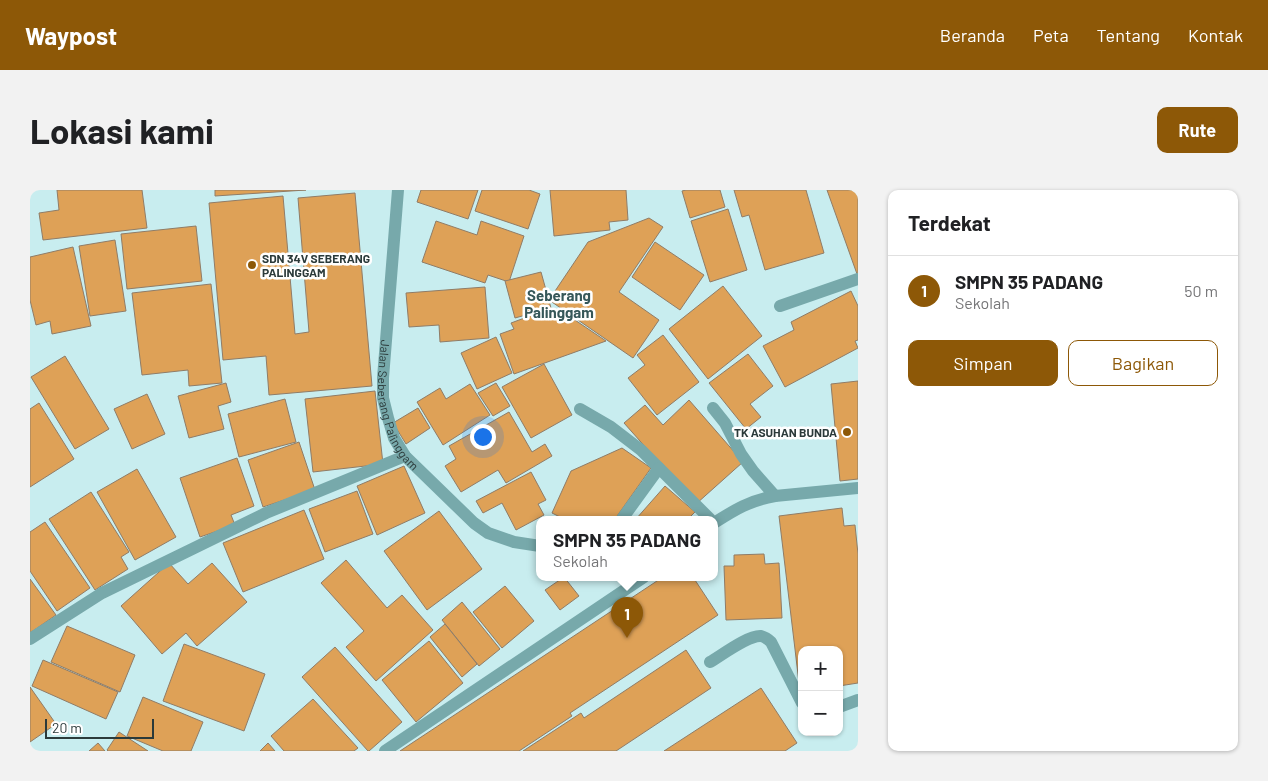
<!DOCTYPE html>
<html lang="id">
<meta charset="utf-8">
<style>
:root{--surface:#fff;--page:#f2f2f2;--text:#202124;--muted:#757577;--line:#e0e0e0;--accent:#8d5807}
body{margin:0;font-family:Barlow,sans-serif;background:var(--page);color:var(--text)}
.controls{position:absolute;right:15px;bottom:15px;display:grid;overflow:hidden;border-radius:10px;box-shadow:0 1px 4px #0004}
.controls button{width:45px;height:45px;display:grid;place-items:center;padding:0;border:0;border-bottom:1px solid var(--line);background:var(--surface);color:var(--text);font:25px sans-serif}
.scale{position:absolute;left:15px;bottom:12px;width:109px;box-sizing:border-box;padding-left:5px;border:2px solid #2b3a3a;border-top:0;font-size:14px;line-height:18px;white-space:nowrap;color:#2b3a3a;-webkit-text-stroke:4px #fff;paint-order:stroke}
.you{position:absolute;left:452px;top:246px;width:18px;height:18px;margin:-12px;border:4px solid #fff;border-radius:50%;background:#1a73e8;box-shadow:0 0 0 8px #1a73e833}
.badge{display:grid;place-items:center;width:32px;height:32px;border-radius:50%;background:var(--accent);color:#fff;font-size:16px;font-weight:700}
.pin{position:absolute;translate:-50% -41px;filter:drop-shadow(0 1px 2px #0008)}
.pin::after{content:'';position:absolute;top:26px;width:18px;height:15px;background:inherit;clip-path:polygon(0 0,100% 0,50% 100%)}
.popup{position:absolute;left:506px;top:326px;width:182px;height:65px;box-sizing:border-box;display:grid;place-content:center;border-radius:10px;background:var(--surface);filter:drop-shadow(0 1px 4px #0005);font-size:16px;white-space:nowrap;color:var(--muted)}
.popup b{font-size:19px;color:var(--text)}
.popup::after{content:'';position:absolute;left:50%;top:100%;margin-left:-10px;border:10px solid transparent;border-top-color:var(--surface)}
.list{margin:0;padding:0;list-style:none}
h2{display:flex;justify-content:space-between;align-items:center;height:65px;margin:0;padding:0 20px;font-size:21px}
h2 small{font-size:16px;font-weight:400;color:var(--muted)}
.list li{display:grid;grid-template-columns:32px 1fr auto;gap:15px;align-items:center;box-sizing:border-box;height:70px;padding:0 20px;border-top:1px solid var(--line)}
.list b{display:block;font-size:19px;white-space:nowrap}
.list p{margin:0;font-size:16px;white-space:nowrap;color:var(--muted)}
.list em{font-size:16px;font-style:normal;color:var(--muted)}
.actions{display:flex;gap:10px;padding:15px 20px}
.actions a{flex:1;padding:11px 0;border:1px solid var(--accent);border-radius:10px;text-align:center;font-size:18px;color:var(--accent)}
.actions .main{background:var(--accent);color:#fff}
.map{position:relative;flex:none;width:828px;height:561px;overflow:hidden;border-radius:10px}
header{display:flex;align-items:center;gap:30px;box-sizing:border-box;height:70px;padding:0 25px;background:var(--accent);color:#fff}
header strong{font-size:24px}
nav{display:flex;gap:28px;margin-inline-start:auto;font-size:18px}
.intro{display:flex;align-items:center;justify-content:space-between;box-sizing:border-box;height:120px;padding:0 30px}
h1{margin:0;font-size:35px}
.button{padding:12px 22px;border-radius:10px;background:var(--accent);color:#fff;font-size:18px;font-weight:700}
main{display:flex;gap:30px;padding:0 30px}
aside{flex:1;background:var(--surface);border-radius:10px;box-shadow:0 1px 4px #0004}
.map>svg:first-child{display:block}
.building{fill:#dea157;stroke:#8f7c67}
.lines{fill:none;stroke-linecap:round;stroke-linejoin:round}
.minor{stroke:#77a9ab;stroke-width:12}
.poi-dot{fill:#8d5807;stroke:#fff;stroke-width:2}
.labels{text-anchor:middle;dominant-baseline:central;stroke-width:5;stroke-linejoin:round;paint-order:stroke}
.poi-label{font-size:12px;font-weight:bold;fill:#2b3a3a;stroke:#fff;text-anchor:start}
.street-label{font-size:12px;fill:#2b3a3a;stroke:#fff}
.quarter-label{font-size:15px;font-weight:bold;fill:#365759;stroke:#fff}
</style>
<header>
<strong>Waypost</strong>
<nav><a>Beranda</a><a>Peta</a><a>Tentang</a><a>Kontak</a></nav>
</header>
<div class="intro"><h1>Lokasi kami</h1><a class="button">Rute</a></div>
<main>
<div class="map">
<svg width="828" height="561" viewBox="0 0 828 561">
<rect width="100%" height="100%" fill="#c8edef"/>
<g class="building">
<path d="M 27,0 L 112,0 L 117,38 L 13,50 L 9,23 L 29,20 Z"/>
<path d="M 185,0 L 276,0 L 185,6 Z"/>
<path d="M 391,0 L 448,0 L 438,29 L 387,12 Z"/>
<path d="M 452,0 L 499,0 L 510,4 L 498,39 L 445,21 Z"/>
<path d="M 520,0 L 596,0 L 598,30 L 579,32 L 580,40 L 524,46 Z"/>
<path d="M 656,0 L 690,0 L 695,17 L 660,28 L 652,1 Z"/>
<path d="M 704,0 L 776,0 L 794,63 L 735,80 L 719,25 L 712,27 Z"/>
<path d="M 797,0 L 828,0 L 828,84 L 827,84 Z"/>
<path d="M 325,3 L 342,196 L 239,205 L 236,166 L 193,170 L 179,13 L 253,6 L 265,144 L 279,142 L 268,8 Z"/>
<path d="M 698,19 L 717,80 L 680,92 L 661,31 Z"/>
<path d="M 619,28 L 633,37 L 589,102 L 629,130 L 603,168 L 519,110 L 558,52 Z"/>
<path d="M 406,31 L 447,45 L 451,31 L 494,46 L 479,92 L 458,85 L 455,93 L 392,72 Z"/>
<path d="M 166,36 L 172,91 L 97,99 L 91,44 Z"/>
<path d="M 85,50 L 96,121 L 60,126 L 49,56 Z"/>
<path d="M 625,52 L 674,85 L 650,120 L 602,87 Z"/>
<path d="M 43,57 L 61,136 L 22,144 L 20,131 L 6,135 L 0,110 L 0,67 Z"/>
<path d="M 511,82 L 521,118 L 485,128 L 475,91 Z"/>
<path d="M 181,94 L 192,193 L 159,196 L 158,180 L 112,185 L 102,103 Z"/>
<path d="M 693,96 L 732,146 L 678,189 L 639,139 Z"/>
<path d="M 455,97 L 459,148 L 410,152 L 409,135 L 379,137 L 376,103 Z"/>
<path d="M 821,101 L 828,116 L 828,150 L 825,151 L 828,158 L 755,197 L 733,156 L 764,140 L 761,132 Z"/>
<path d="M 516,120 L 519,130 L 536,124 L 576,151 L 484,184 L 470,144 L 484,139 L 481,133 Z"/>
<path d="M 633,145 L 669,192 L 627,225 L 598,188 L 615,175 L 607,165 Z"/>
<path d="M 466,147 L 482,183 L 447,199 L 431,163 Z"/>
<path d="M 718,164 L 743,196 L 720,214 L 731,227 L 716,239 L 679,193 Z"/>
<path d="M 35,166 L 79,239 L 45,259 L 1,187 Z"/>
<path d="M 514,174 L 542,225 L 501,248 L 472,197 Z"/>
<path d="M 828,191 L 828,289 L 810,291 L 801,194 Z"/>
<path d="M 196,193 L 201,212 L 188,216 L 194,239 L 159,248 L 148,206 Z"/>
<path d="M 466,193 L 480,216 L 463,226 L 448,203 Z"/>
<path d="M 440,194 L 460,225 L 413,255 L 387,212 L 410,198 L 416,209 Z"/>
<path d="M 345,201 L 353,274 L 283,282 L 275,209 Z"/>
<path d="M 117,204 L 135,244 L 102,259 L 84,219 Z"/>
<path d="M 255,209 L 266,252 L 209,267 L 198,224 Z"/>
<path d="M 659,210 L 713,272 L 666,314 L 594,233 L 615,215 L 633,235 Z"/>
<path d="M 9,213 L 44,269 L 0,297 L 0,219 Z"/>
<path d="M 388,218 L 400,238 L 376,254 L 363,233 Z"/>
<path d="M 479,222 L 502,262 L 515,254 L 522,266 L 476,293 L 468,280 L 431,302 L 415,276 L 426,269 L 419,256 Z"/>
<path d="M 269,252 L 285,300 L 233,317 L 218,270 Z"/>
<path d="M 592,258 L 621,278 L 585,329 L 534,329 L 522,323 L 541,281 Z"/>
<path d="M 207,268 L 224,316 L 201,325 L 205,335 L 170,347 L 150,288 Z"/>
<path d="M 374,276 L 395,323 L 347,345 L 327,296 Z"/>
<path d="M 107,279 L 146,347 L 105,370 L 67,302 Z"/>
<path d="M 501,282 L 516,310 L 508,314 L 514,325 L 486,340 L 472,313 L 453,323 L 446,311 Z"/>
<path d="M 635,296 L 665,322 L 658,329 L 606,329 Z"/>
<path d="M 327,301 L 343,344 L 295,362 L 279,319 Z"/>
<path d="M 61,302 L 99,362 L 91,367 L 98,379 L 65,400 L 19,329 Z"/>
<path d="M 812,318 L 814,336 L 825,335 L 828,364 L 828,493 L 809,496 L 809,460 L 772,460 L 772,500 L 770,501 L 749,326 Z"/>
<path d="M 274,320 L 294,369 L 213,402 L 193,353 Z"/>
<path d="M 409,321 L 452,379 L 397,420 L 354,361 Z"/>
<path d="M 15,332 L 60,398 L 27,421 L 0,381 L 0,342 Z"/>
<path d="M 734,364 L 735,374 L 749,373 L 752,428 L 696,430 L 694,376 L 704,376 L 704,365 Z"/>
<path d="M 316,370 L 357,418 L 372,405 L 403,440 L 346,491 L 316,457 L 334,441 L 291,393 Z"/>
<path d="M 139,373 L 158,394 L 182,373 L 217,412 L 167,456 L 156,443 L 132,464 L 91,416 Z"/>
<path d="M 534,387 L 549,406 L 530,420 L 515,400 Z"/>
<path d="M 633,387 L 663,387 L 688,425 L 540,523 L 542,526 L 489,561 L 370,561 Z"/>
<path d="M 0,389 L 26,425 L 0,443 Z"/>
<path d="M 475,396 L 504,431 L 472,458 L 443,422 Z"/>
<path d="M 432,412 L 470,459 L 449,476 L 412,430 Z"/>
<path d="M 415,434 L 447,474 L 432,487 L 400,447 Z"/>
<path d="M 37,436 L 105,465 L 90,502 L 21,472 Z"/>
<path d="M 399,451 L 433,493 L 386,532 L 352,490 Z"/>
<path d="M 154,454 L 235,484 L 214,541 L 133,511 Z"/>
<path d="M 305,457 L 372,532 L 339,561 L 338,561 L 272,487 Z"/>
<path d="M 656,460 L 681,498 L 586,561 L 493,561 L 551,523 L 554,528 Z"/>
<path d="M 13,470 L 88,502 L 76,529 L 2,496 Z"/>
<path d="M 0,497 L 26,534 L 0,552 Z"/>
<path d="M 731,498 L 767,553 L 755,561 L 634,561 Z"/>
<path d="M 113,507 L 173,532 L 161,561 L 133,561 L 97,546 Z"/>
<path d="M 283,509 L 328,558 L 324,561 L 254,561 L 241,546 Z"/>
<path d="M 89,542 L 118,561 L 78,561 L 77,560 Z"/>
<path d="M 68,553 L 75,561 L 59,561 Z"/>
<path d="M 238,553 L 245,561 L 230,561 Z"/>
</g>
<g class="lines">
<g class="minor">
<path id="s1" d="M 368,0 L 353,188 L 353,208 L 358,228 L 364,248 L 375,266 L 444,333 L 458,343 L 484,352 L 510,356"/>
<path d="M 750,116 L 828,89"/>
<path d="M 683,218 L 695,233 L 711,264 L 723,281 L 745,306"/>
<path d="M 550,219 L 581,237 L 611,260 L 680,329"/>
<path d="M 592,329 L 629,278"/>
<path d="M 684,333 C 706,319 719,311 745,306 L 828,298"/>
<path d="M 0,449 L 72,403 L 236,323 L 375,266"/>
<path d="M 680,472 C 692,465 718,445 731,446 C 735,447 738,449 741,452 L 772,513"/>
<path d="M 809,517 L 828,510"/>
<path d="M 355,561 L 614,387"/>
</g>
</g>
<g class="poi-dot">
<circle cx="222" cy="75" r="5"/>
<circle cx="817" cy="242" r="5"/>
</g>
<g class="labels">
<g class="poi-label">
<text x="232" y="68">SDN 34V SEBERANG<tspan x="232" dy="14">PALINGGAM</tspan></text>
<text x="807" y="242" text-anchor="end">TK ASUHAN BUNDA</text>
</g>
<g class="street-label">
<text stroke="none"><textPath href="#s1" startOffset="219">Jalan Seberang Palinggam</textPath></text>
</g>
<g class="quarter-label">
<text x="529" y="105">Seberang<tspan x="529" dy="17">Palinggam</tspan></text>
</g>
</g>
</svg>
<div class="controls">
<button>+</button>
<button>−</button>
</div>
<div class="scale">20 m</div>
<div class="you"></div>
<div class="pin badge" style="left:597px;top:448px">1</div>
<div class="popup"><b>SMPN 35 PADANG</b>Sekolah</div>
</div>
<aside>
<h2>Terdekat<small></small></h2>
<ul class="list">
<li><span class="badge">1</span><div><b>SMPN 35 PADANG</b><p>Sekolah</p></div><em>50 m</em></li>
</ul>
<div class="actions"><a class="main">Simpan</a><a>Bagikan</a></div>
</aside>
</main>
